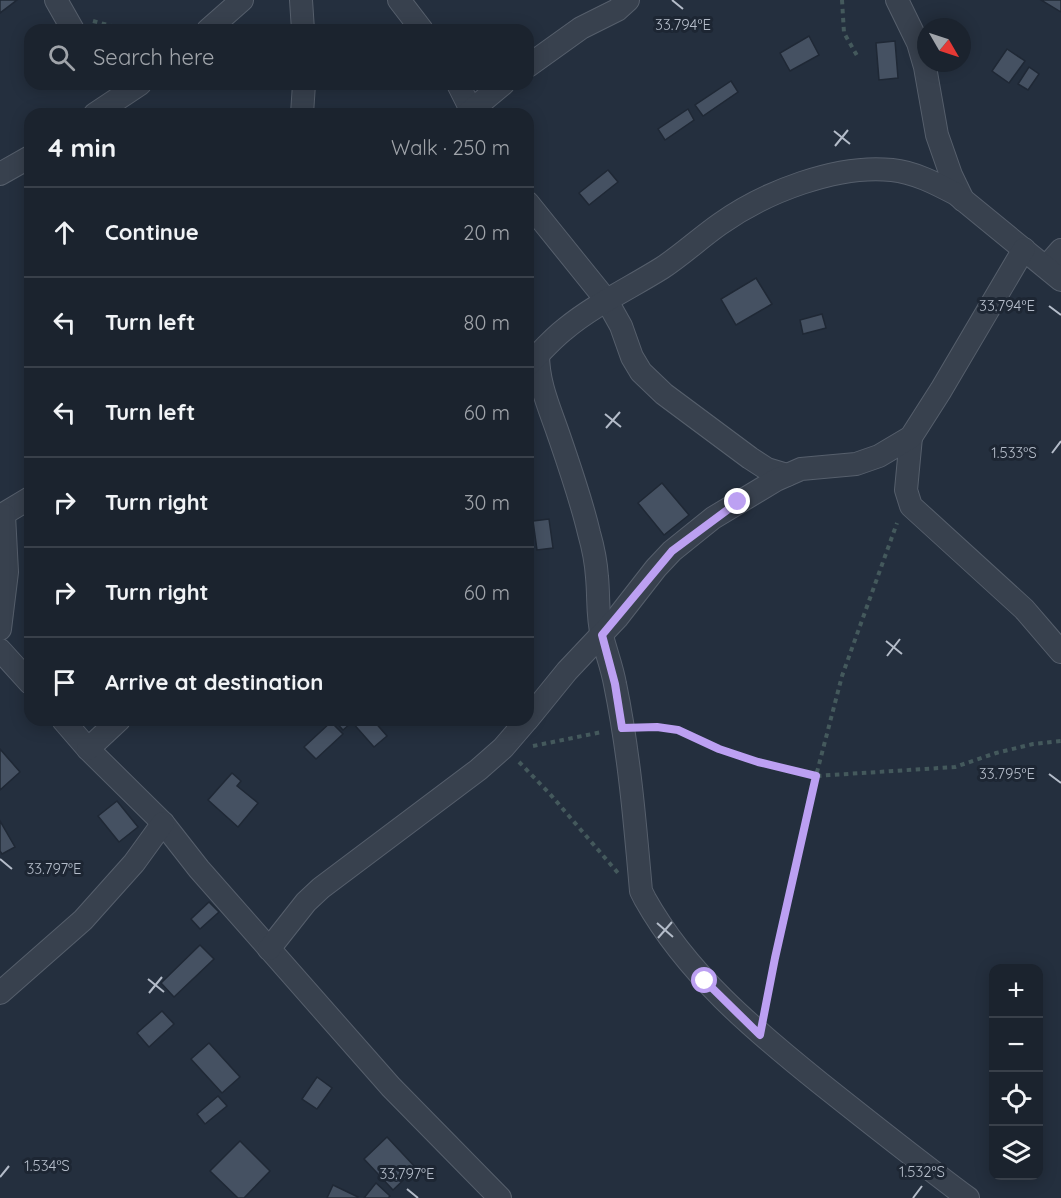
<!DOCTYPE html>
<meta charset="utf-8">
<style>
:root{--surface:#1b232e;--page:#242b36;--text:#f1f3f6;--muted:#a0a4aa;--line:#39404a}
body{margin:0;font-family:Quicksand,sans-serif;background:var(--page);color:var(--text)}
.controls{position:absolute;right:18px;bottom:18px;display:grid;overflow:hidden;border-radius:12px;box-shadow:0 3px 15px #0003}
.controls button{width:54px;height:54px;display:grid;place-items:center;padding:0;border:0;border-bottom:2px solid var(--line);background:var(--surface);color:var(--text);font:30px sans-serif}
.compass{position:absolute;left:917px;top:18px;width:54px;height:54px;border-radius:50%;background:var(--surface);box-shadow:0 3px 15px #0003;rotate:129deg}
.stop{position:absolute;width:18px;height:18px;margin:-14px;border:4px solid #bca0f2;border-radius:50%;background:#fff}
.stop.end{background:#bca0f2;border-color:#fff;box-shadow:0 2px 6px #0008}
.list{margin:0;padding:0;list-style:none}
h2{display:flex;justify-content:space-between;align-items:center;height:78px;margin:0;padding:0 24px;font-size:26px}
h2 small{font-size:20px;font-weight:400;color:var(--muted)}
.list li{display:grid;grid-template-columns:39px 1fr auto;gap:18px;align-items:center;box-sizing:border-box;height:90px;padding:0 24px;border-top:2px solid var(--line)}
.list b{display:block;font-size:22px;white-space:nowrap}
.list em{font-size:20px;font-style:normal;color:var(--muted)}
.icon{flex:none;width:33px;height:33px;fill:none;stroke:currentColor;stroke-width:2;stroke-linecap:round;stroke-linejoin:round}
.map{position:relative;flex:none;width:1061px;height:1198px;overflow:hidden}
.search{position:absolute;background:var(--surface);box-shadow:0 3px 15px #0003;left:24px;top:24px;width:510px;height:66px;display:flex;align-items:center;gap:15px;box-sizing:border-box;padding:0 21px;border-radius:18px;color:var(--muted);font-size:22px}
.panel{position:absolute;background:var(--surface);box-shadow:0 3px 15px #0003;left:24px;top:108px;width:510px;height:618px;border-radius:18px}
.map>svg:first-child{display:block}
.building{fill:#455162;stroke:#1f2835;stroke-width:1.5}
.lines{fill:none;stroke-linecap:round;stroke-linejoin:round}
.minor-casing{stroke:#565f6c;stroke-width:24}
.path{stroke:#44595c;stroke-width:4;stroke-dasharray:4.5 4.5;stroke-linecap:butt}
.minor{stroke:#38414e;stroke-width:22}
.route{stroke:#bca0f2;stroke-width:8}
.ticks{fill:none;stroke:#b4bcc9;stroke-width:2}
.ticks-label{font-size:15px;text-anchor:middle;fill:#b4bcc9;stroke:#1d2633;stroke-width:6;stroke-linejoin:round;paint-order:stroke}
</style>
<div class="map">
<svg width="1061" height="1198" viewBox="0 0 1061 1198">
<rect width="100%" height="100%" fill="#242f3e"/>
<g class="building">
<path d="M 0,0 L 17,0 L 0,13 Z"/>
<path d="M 1041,0 L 1061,0 L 1061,12 Z"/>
<path d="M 809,36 L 819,55 L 790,71 L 780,53 Z"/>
<path d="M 895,41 L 898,78 L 879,80 L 876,43 Z"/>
<path d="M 1007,49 L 1025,61 L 1009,83 L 992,71 Z"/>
<path d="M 1029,67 L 1039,74 L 1028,90 L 1018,84 Z"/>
<path d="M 731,81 L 738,92 L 703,116 L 695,105 Z"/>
<path d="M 688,109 L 694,120 L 665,140 L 658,129 Z"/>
<path d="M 608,170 L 618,182 L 589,205 L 579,193 Z"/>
<path d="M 756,278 L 772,304 L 736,325 L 721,299 Z"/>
<path d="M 822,314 L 826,328 L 803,334 L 800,320 Z"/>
<path d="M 662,483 L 689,515 L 664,535 L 638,503 Z"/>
<path d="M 549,519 L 553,548 L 537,550 L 533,521 Z"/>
<path d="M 334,720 L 373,720 L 387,736 L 374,747 L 352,722 L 343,730 Z"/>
<path d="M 331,722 L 343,734 L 316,759 L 304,747 Z"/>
<path d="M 0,749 L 20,772 L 0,790 Z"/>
<path d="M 232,773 L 241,781 L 237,786 L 258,803 L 238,827 L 208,800 Z"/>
<path d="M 117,801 L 138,827 L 119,842 L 98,816 Z"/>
<path d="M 0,821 L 15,847 L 2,854 L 0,851 Z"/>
<path d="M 209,902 L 219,912 L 200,929 L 191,919 Z"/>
<path d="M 200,945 L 214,959 L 174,997 L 161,983 Z"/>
<path d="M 162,1011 L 174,1024 L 149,1047 L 137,1033 Z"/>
<path d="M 209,1043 L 240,1077 L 222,1093 L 191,1059 Z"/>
<path d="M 317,1077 L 332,1088 L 317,1109 L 302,1099 Z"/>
<path d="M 218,1096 L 227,1106 L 205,1124 L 197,1114 Z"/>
<path d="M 387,1137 L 416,1168 L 393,1190 L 364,1159 Z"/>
<path d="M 240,1141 L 270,1171 L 244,1198 L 238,1198 L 210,1171 Z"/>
<path d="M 376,1183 L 390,1196 L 388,1198 L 364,1198 Z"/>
<path d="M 333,1185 L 358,1197 L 357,1198 L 327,1198 Z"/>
</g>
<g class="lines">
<defs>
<g id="minor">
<path d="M 56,0 L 73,30"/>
<path d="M 301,0 L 303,30"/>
<path d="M 399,0 L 422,30"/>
<path d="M 897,0 L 918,43 L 925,67 L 937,135 L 951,175 L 963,200"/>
<path d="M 208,30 L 242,0"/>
<path d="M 528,66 L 581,28 L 617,10 L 628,0"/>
<path d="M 458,84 L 473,114"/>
<path d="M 95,114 L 140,84"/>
<path d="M 302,114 L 304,84"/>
<path d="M 467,114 L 503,84"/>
<path d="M 0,174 L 30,157"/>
<path d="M 528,203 L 607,301 L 621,326 L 632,357 L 641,372 L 664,394 L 750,458 L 767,469 L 787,475"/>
<path d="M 1046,267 L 1061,250"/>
<path d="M 538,354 C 538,383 549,407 558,433 C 569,465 581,499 589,533 C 593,547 596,562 597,577 C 599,597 597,616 602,636 C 606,652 612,667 615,684 C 629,752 635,822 641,891 L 645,899 C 687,974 754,1030 820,1083 C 869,1122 918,1161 968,1198"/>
<path d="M 529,364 C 541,352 552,339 565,329 C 594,305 630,288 662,268 C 682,255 700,238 720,224 C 765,192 837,164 892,170 C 914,172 937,184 956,194 L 1061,280"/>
<path d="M 911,437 L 906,490 L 911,506 L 1024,609 L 1061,652"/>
<path d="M 0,516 L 30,498"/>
<path d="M 0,629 L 7,572 L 4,515"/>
<path d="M 0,650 L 30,683"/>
<path d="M 528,719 L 567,671 L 617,618 L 656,568 L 672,551 L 713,518 L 776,480 L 801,469 L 856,464 L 879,456 L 911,437 L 941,390 L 1024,249"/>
<path d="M 63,720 L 88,749 L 163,823 L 199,869 L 391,1087 L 500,1198"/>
<path d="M 88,749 L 119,720"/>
<path d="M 269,949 L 306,902 L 321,888 L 478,770 L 503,748 L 527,720"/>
<path d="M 0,993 L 83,920 L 134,863 L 163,823"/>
</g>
</defs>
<use href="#minor" class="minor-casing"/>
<g class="path">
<path d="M 842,0 L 844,33 L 859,59"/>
<path d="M 93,21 L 115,27 L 164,30"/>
<path d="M 645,727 L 678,730 L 719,749 L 758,762 L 816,776 L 955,767 L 996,753 L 1033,744 L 1061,741"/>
<path d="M 533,746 L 602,732"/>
<path d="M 519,762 L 550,794 L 618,873"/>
<path d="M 765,1010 L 816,776 L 842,676 L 897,523"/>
</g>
<use href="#minor" class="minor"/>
</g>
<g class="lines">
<path class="route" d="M 705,981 L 760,1035 L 775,958 L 816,776 L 758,762 L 719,749 L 678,730 L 657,727 L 622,728 L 615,684 L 602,635 L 672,551 L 738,502"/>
</g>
<path class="ticks" d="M 672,0 L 683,9M 834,131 L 850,144M 835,146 L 848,130M 1049,306 L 1061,315M 605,414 L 621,427M 606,428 L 620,412M 1052,453 L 1061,441M 886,641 L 902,654M 887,656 L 900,639M 1049,774 L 1061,783M 0,859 L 12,869M 657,923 L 673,937M 658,938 L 672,922M 148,979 L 164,992M 149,993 L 162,977M 0,1177 L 9,1166M 407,1189 L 418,1198M 913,1198 L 922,1186"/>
<g class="ticks-label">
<text x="683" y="30">33.794°E</text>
<text x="1007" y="311">33.794°E</text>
<text x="1014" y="458">1.533°S</text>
<text x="1007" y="779">33.795°E</text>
<text x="54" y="874">33.797°E</text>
<text x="47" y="1171">1.534°S</text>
<text x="922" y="1177">1.532°S</text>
<text x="407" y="1179">33.797°E</text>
</g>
</svg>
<div class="controls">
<button>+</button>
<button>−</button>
<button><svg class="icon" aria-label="locate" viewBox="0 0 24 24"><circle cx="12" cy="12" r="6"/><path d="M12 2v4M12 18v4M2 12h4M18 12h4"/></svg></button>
<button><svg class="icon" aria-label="layers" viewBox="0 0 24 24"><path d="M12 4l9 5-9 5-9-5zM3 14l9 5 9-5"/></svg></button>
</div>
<svg class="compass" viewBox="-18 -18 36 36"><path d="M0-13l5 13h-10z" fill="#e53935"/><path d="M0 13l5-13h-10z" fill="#a0a4aa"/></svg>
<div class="stop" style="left:705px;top:981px"></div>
<div class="stop end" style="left:738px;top:502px"></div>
<div class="search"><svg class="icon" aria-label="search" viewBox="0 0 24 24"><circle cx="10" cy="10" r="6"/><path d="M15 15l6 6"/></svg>Search here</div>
<section class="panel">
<h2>4 min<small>Walk · 250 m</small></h2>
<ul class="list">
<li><svg class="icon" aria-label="ahead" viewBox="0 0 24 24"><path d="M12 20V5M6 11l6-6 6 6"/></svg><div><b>Continue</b></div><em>20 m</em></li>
<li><svg class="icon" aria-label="left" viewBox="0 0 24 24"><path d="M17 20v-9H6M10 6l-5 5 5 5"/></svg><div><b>Turn left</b></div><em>80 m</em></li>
<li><svg class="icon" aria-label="left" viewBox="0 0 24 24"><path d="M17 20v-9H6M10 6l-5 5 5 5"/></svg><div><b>Turn left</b></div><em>60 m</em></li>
<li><svg class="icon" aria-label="right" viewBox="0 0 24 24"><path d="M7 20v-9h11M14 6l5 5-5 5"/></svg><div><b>Turn right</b></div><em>30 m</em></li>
<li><svg class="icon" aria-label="right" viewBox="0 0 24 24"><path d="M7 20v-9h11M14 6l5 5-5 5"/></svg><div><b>Turn right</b></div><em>60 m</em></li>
<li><svg class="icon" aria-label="arrive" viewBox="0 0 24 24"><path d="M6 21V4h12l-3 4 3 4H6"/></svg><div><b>Arrive at destination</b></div></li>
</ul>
</section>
</div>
